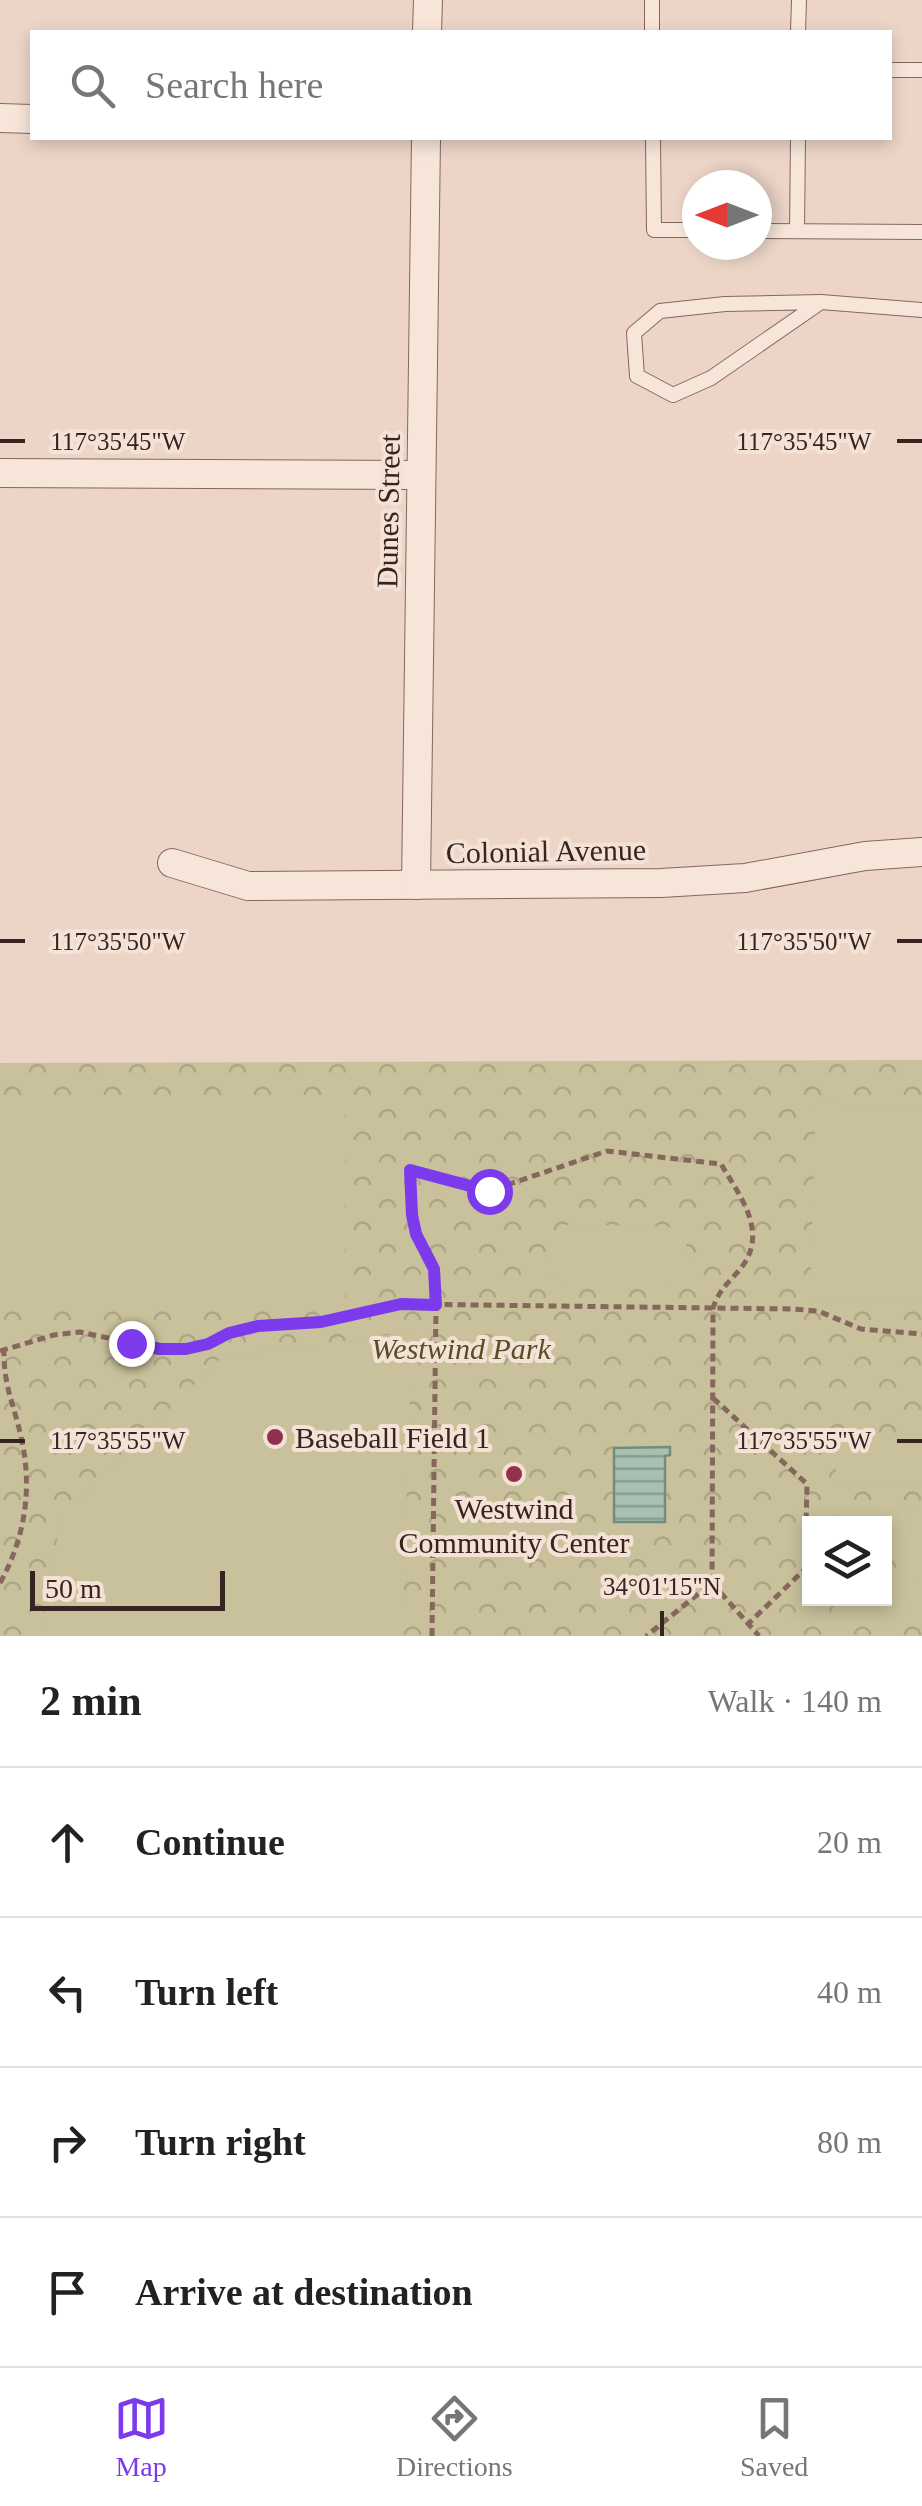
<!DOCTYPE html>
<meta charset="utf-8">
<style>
:root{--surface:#fff;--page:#f6f6f6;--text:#222;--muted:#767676;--line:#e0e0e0;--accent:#7c3aed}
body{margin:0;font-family:"Times New Roman",serif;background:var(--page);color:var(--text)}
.controls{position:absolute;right:30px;bottom:30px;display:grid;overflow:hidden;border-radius:0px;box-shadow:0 5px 15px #0003}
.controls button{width:90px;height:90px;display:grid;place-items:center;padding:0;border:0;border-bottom:2px solid var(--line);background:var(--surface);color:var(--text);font:50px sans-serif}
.compass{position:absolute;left:682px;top:170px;width:90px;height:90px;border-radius:50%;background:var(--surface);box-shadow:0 5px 15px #0003;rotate:270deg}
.scale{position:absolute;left:30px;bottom:25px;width:195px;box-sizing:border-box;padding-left:10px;border:5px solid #372420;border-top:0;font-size:28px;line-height:35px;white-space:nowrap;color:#372420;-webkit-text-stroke:8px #f4e2d6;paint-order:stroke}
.stop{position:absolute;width:30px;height:30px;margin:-22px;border:8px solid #7c3aed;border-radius:50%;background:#fff}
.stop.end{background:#7c3aed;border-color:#fff;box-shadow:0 2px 10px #0008}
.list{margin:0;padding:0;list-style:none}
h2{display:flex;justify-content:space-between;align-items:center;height:130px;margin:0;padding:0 40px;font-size:42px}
h2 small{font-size:32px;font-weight:400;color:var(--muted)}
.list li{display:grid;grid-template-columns:65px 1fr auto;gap:30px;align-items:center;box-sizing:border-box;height:150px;padding:0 40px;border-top:2px solid var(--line)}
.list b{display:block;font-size:38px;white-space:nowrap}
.list em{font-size:32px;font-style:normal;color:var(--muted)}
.icon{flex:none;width:55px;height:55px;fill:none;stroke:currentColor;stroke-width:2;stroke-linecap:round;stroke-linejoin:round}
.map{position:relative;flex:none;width:922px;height:1636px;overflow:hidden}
.search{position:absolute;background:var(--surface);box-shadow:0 5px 15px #0003;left:30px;right:30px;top:30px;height:110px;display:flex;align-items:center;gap:25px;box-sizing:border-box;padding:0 35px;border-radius:0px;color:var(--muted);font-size:38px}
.sheet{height:730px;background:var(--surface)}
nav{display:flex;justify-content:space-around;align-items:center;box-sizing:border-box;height:140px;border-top:2px solid var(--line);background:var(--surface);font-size:28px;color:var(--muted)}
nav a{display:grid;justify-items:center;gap:5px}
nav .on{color:var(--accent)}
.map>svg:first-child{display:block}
.forest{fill:url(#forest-crowns);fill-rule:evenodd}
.garden{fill:#c9c19b}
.water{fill:url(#water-rules);stroke:#6f8e7d;stroke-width:2.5}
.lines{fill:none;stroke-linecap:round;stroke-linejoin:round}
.service-casing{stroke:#86665d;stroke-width:16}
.minor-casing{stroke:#86665d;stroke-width:30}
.path{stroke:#86665d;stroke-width:5;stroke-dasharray:8 5;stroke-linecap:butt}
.service{stroke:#f7e5d9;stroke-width:14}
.minor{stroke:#f7e5d9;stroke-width:28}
.route{stroke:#7c3aed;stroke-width:12}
.ticks{fill:none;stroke:#372420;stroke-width:4}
.poi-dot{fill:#92314f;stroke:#f4e2d6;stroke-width:4}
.labels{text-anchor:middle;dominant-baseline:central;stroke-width:8;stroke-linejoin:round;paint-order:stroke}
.street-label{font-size:30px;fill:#372420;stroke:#f4e2d6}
.park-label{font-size:30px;font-style:italic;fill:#525028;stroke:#f4e2d6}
.poi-label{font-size:30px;fill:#372420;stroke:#f4e2d6;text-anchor:start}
.ticks-label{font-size:25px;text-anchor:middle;fill:#372420;stroke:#f4e2d6;stroke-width:8;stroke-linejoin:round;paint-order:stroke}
</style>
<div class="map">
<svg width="922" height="1636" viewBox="0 0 922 1636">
<defs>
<pattern id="forest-crowns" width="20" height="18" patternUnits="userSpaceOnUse" patternTransform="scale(2.5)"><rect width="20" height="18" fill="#c9c19b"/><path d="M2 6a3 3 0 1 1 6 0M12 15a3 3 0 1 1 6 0" fill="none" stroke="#ada685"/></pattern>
<pattern id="water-rules" width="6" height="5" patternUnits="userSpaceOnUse" patternTransform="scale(2.5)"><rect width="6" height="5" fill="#a8c0b1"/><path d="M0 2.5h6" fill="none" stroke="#8a9c90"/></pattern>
</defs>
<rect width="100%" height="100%" fill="#ecd5c7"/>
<path class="forest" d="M 922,1060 L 922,1636 L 0,1636 L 0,1063 ZM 810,1524 L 884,1524 L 884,1598 L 810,1598 Z"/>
<g class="garden">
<path d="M 816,1103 L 922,1107 L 922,1302 L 810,1298 Z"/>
<rect x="0" y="1104" width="345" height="199"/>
<path d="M 570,1224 L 670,1227 L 686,1242 L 689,1263 L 678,1282 L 669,1287 L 569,1287 L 550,1274 L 544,1255 L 554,1231 Z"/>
<path d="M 412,1332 L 402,1636 L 41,1636 L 61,1516 L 222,1357 Z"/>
<path d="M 922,1438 L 922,1480 L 836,1481 L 836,1439 Z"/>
<path d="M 922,1509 L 922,1551 L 885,1551 L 884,1524 L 833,1523 L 833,1510 Z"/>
<path d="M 922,1578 L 922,1621 L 834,1621 L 833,1599 L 884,1598 L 885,1579 Z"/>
</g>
<path class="water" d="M 670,1447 L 670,1455 L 665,1456 L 665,1522 L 614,1522 L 614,1448 Z"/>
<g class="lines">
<defs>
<g id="service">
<path d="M 652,0 L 652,32"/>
<path d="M 798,32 L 799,0"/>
<path d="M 890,70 L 922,70"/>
<path d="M 653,138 L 654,230 L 697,230"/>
<path d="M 757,231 L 922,232"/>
<path d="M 797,231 L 798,138"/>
<path d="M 821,302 L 711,378 L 673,395 L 637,376 L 634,333 L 660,311 L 725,304 L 821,302 L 922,310"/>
</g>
<g id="minor">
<path d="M 427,32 L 428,0"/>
<path d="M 0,118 L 32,119"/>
<path d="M 0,473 L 421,475"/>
<path d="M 172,863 L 248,886 L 661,883 L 745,878 L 865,856 L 922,852"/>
<path d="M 416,885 L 426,138"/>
</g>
</defs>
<use href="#service" class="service-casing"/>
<use href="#minor" class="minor-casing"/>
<g class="path">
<path d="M 0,1351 L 54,1335 L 80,1332 L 160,1349 L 186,1349 L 208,1344 L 229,1333 L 259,1326 L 321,1322 L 401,1304 L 793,1309 L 818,1311 L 861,1329 L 922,1334"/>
<path d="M 713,1398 L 807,1484 L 805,1569 L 748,1624"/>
<path d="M 0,1583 C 25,1538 33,1488 21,1437 C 14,1404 4,1388 4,1352"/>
<path d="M 712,1583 L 759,1636"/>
<path d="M 432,1636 L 436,1305 L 434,1269 L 416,1234 L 412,1215 L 410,1170 L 489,1191 L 607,1151 L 721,1164 C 739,1195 767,1229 744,1264 C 731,1282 721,1285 713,1308 L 712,1583 L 646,1636"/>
</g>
<use href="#service" class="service"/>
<use href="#minor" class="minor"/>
</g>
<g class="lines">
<path class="route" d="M 131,1343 L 160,1349 L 186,1349 L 208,1344 L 229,1333 L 258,1326 L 321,1322 L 401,1304 L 436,1305 L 434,1269 L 416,1234 L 412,1215 L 410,1170 L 489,1191"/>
</g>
<path class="ticks" d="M 0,441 L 25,441M 897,441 L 922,441M 0,941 L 25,941M 897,941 L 922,941M 0,1441 L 25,1441M 897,1441 L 922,1441M 662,1611 L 662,1636"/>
<g class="poi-dot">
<circle cx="275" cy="1437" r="10"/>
<circle cx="514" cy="1474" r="10"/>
</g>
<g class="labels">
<g class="street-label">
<text transform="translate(388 511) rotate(-89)">Dunes Street</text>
<text transform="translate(546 851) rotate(-1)">Colonial Avenue</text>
</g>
<g class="park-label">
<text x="461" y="1348">Westwind Park</text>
</g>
<g class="poi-label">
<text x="295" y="1437">Baseball Field 1</text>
<text x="514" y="1508" text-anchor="middle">Westwind<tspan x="514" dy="34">Community Center</tspan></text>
</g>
</g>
<g class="ticks-label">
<text x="804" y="450">117°35'45"W</text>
<text x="118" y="450">117°35'45"W</text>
<text x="118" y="950">117°35'50"W</text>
<text x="804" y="950">117°35'50"W</text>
<text x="804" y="1449">117°35'55"W</text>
<text x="118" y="1449">117°35'55"W</text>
<text x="662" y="1595">34°01'15"N</text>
</g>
</svg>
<div class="controls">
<button><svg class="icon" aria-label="layers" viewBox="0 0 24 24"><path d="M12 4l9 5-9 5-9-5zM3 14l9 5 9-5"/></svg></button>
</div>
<svg class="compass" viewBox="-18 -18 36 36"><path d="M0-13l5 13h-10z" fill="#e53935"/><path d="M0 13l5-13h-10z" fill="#767676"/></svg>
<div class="scale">50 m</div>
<div class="stop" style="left:489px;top:1191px"></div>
<div class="stop end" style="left:131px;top:1343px"></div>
<div class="search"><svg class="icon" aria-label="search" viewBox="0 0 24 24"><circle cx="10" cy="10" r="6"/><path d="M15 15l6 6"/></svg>Search here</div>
</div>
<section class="sheet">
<h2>2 min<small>Walk · 140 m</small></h2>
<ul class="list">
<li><svg class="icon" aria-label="ahead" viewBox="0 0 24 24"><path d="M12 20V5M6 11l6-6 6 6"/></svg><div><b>Continue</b></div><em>20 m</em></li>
<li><svg class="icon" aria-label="left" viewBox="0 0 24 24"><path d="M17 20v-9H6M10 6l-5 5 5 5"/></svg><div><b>Turn left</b></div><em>40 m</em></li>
<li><svg class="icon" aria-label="right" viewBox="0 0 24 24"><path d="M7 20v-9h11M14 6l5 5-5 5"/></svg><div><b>Turn right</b></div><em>80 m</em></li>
<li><svg class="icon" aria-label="arrive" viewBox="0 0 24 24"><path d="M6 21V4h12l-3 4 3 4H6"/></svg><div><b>Arrive at destination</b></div></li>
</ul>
</section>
<nav>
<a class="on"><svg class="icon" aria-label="map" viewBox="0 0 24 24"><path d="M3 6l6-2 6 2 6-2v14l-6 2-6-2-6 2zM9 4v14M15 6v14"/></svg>Map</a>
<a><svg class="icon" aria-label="directions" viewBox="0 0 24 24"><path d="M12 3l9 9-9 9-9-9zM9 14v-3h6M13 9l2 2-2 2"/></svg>Directions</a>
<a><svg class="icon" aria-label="saved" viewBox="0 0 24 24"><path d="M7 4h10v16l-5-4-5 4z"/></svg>Saved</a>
</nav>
